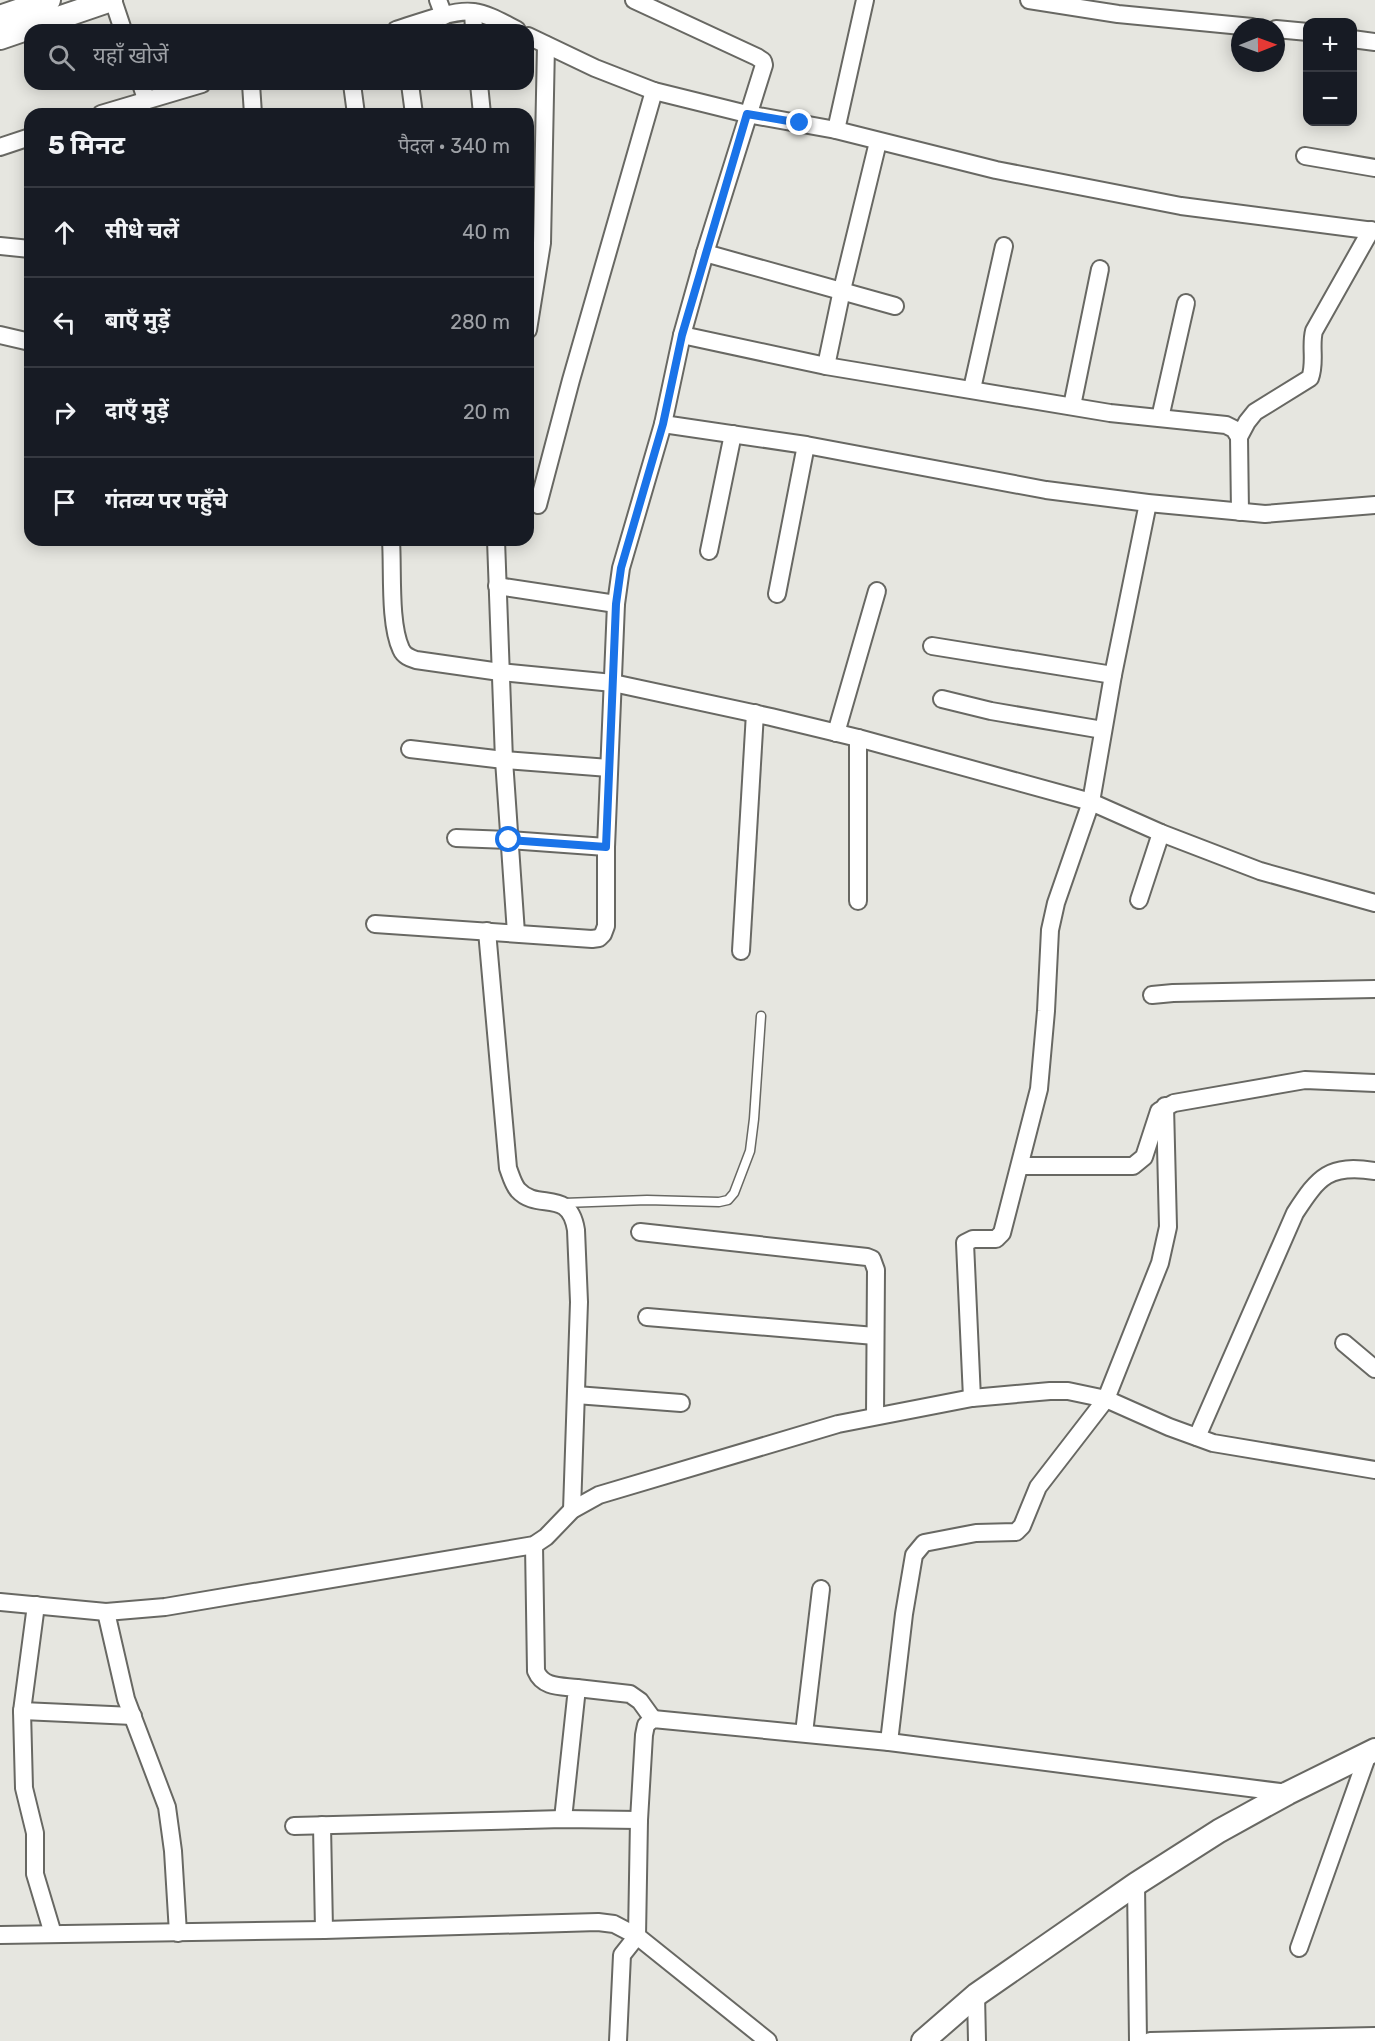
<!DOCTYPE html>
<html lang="hi">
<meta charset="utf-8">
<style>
:root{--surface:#171b24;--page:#20242c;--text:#f1f3f6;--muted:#9ea1a6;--line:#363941}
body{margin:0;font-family:Rubik,"Noto Sans Devanagari",sans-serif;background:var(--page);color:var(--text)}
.controls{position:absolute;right:18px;top:18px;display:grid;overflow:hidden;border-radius:12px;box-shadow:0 3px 15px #0003}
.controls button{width:54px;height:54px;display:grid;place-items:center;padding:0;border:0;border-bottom:2px solid var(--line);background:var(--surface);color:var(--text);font:30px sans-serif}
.compass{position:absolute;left:1231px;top:18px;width:54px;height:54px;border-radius:50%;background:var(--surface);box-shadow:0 3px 15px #0003;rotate:89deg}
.stop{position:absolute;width:18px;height:18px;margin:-14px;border:4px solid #1a73e8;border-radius:50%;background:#fff}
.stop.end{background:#1a73e8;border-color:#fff;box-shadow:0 2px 6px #0008}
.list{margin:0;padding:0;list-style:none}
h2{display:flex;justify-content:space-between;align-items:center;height:78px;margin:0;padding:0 24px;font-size:26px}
h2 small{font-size:20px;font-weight:400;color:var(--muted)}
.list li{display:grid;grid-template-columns:39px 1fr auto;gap:18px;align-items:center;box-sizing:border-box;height:90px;padding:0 24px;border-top:2px solid var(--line)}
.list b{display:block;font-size:22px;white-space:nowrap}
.list em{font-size:20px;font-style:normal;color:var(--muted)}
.icon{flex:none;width:33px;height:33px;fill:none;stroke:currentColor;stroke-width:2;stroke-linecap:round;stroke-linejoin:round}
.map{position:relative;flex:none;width:1375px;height:2041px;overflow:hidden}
.search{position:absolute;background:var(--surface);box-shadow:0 3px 15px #0003;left:24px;top:24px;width:510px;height:66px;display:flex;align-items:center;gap:15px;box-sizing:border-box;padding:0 21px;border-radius:18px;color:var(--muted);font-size:22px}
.panel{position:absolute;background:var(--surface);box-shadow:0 3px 15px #0003;left:24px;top:108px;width:510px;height:438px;border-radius:18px}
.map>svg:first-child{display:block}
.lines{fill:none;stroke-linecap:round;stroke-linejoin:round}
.lane-casing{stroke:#686863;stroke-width:11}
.street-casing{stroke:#686863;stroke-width:20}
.secondary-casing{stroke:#686863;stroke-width:26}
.lane{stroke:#fff;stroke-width:8}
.street{stroke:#fff;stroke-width:16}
.secondary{stroke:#fff;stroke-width:22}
.route{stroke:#1a73e8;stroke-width:8}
</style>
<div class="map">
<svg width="1375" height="2041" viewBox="0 0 1375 2041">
<rect width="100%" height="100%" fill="#e6e6e0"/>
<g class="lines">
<defs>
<path id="lane" d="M 564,1203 L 647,1200 L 719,1202 L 728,1200 L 734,1193 L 750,1151 L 754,1119 L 761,1016"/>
<g id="street">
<path d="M 113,0 L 123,30"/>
<path d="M 438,0 L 444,16"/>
<path d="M 1029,0 L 1118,14 L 1252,27"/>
<path d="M 473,12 L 474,30"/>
<path d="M 1276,29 L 1308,32"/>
<path d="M 396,30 C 415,24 454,9 473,12 C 489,14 503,23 517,30"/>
<path d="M 528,36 L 595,68 L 654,91 L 747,114 L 836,130 L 996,170 L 1181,206 L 1375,231"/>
<path d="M 1352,39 L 1375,42"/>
<path d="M 141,84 L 146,99"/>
<path d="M 251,84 L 253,114"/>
<path d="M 352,84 L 356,114"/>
<path d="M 410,84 L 414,114"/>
<path d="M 479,84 L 482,114"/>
<path d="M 101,114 L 202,84"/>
<path d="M 836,130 L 865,0"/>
<path d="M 0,147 L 30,137"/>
<path d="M 1305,156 L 1375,168"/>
<path d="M 0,246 L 30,249"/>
<path d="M 705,253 L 895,306"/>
<path d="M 528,330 L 542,243 L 546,45"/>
<path d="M 0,335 L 30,342"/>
<path d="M 682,335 L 826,366 L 1110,413 L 1226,425 L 1234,429 L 1239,437 L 1240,512"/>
<path d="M 826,366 L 842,290 L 878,142"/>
<path d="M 972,389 L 1004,246"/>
<path d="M 1072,406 L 1100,269"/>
<path d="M 1160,418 L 1186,303"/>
<path d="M 663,424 L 806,445 L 1046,490 L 1148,503 L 1265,514 L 1375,505"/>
<path d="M 1239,437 L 1247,422 L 1255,412 L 1310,378 C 1316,363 1310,346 1314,331 L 1371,230"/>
<path d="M 538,505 L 571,380 L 654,91"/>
<path d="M 391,540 C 393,570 389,623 401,649 C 404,656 410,658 416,660 L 500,672 L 613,683 L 771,717 L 858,738 L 1091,802 L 1161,833 L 1260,871 L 1375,903"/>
<path d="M 496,540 L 504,760 L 516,933"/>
<path d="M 709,551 L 733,434"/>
<path d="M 497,586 L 616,604"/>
<path d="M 777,594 L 806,445"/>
<path d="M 932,646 L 1113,675"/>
<path d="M 942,699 L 991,711 L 1103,730"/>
<path d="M 836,733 L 877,591"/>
<path d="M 858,738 L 858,901"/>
<path d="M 410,749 L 504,760 L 609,768"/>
<path d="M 456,838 L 509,840 L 606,847"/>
<path d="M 1139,900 L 1161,833"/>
<path d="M 375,924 L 592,939 L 599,938 L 603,934 L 606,926 L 606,847 L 616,604 L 621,568 L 663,424 L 682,335 L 705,253 L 764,65 L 763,61 L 757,57 L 634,0"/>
<path d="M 487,931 L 508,1168 C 511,1176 513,1184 518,1190 C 538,1212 569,1187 576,1230 L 579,1302 L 572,1510"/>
<path d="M 741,951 L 755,713"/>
<path d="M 1152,995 L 1173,993 L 1375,989"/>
<path d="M 1021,1166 L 1133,1166 L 1144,1157 L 1159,1111 L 1174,1103 L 1305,1080 L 1375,1083"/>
<path d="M 640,1232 L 867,1257 L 872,1259 L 876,1270 L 875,1416"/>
<path d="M 647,1317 L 875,1336"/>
<path d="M 1344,1343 L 1375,1369"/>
<path d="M 576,1395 L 681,1403"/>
<path d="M 972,1398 L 965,1243 L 973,1239 L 996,1239 L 1002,1233 L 1039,1089 L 1046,1011 L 1050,930 L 1056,903 L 1091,802 L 1113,675 L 1148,503"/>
<path d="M 1197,1437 L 1295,1213 C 1319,1176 1329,1164 1375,1171"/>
<path d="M 534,1545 L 536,1671 C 543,1688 561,1686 577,1688 L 563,1819"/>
<path d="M 0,1602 L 106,1612 L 165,1607 L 534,1545 L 546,1537 L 572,1510 L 599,1495 L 838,1424 L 972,1398 L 1050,1391 L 1068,1391 L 1106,1399 L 1169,1427 L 1213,1443 L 1375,1470"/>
<path d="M 36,1605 L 22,1711 L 24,1788 L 35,1833 L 35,1874 L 53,1934"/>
<path d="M 106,1612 L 126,1699 L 167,1807 L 173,1851 L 178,1933"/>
<path d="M 577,1688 L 630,1694 L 640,1701 L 653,1719"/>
<path d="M 22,1711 L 133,1716"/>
<path d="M 804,1733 L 821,1589"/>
<path d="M 889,1742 L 904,1614 L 914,1555 L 924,1543 L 976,1533 L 1016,1532 L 1022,1526 L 1038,1487 L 1106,1399 L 1160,1263 L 1168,1227 L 1165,1106"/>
<path d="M 322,1825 L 324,1930"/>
<path d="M 294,1826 L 563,1819 L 639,1820"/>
<path d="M 1136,1884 L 1138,2041"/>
<path d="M 0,1935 L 324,1930 L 598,1922 L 614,1924 L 637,1936 L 768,2041"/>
<path d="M 1299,1948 L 1368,1754"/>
<path d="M 976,1995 L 977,2041"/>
<path d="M 618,2041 L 622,1955 L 637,1936 L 639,1820 L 644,1735 L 646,1725 L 653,1719 L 889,1742 L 1288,1793"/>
<path d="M 1150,2041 L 1375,2036"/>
</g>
<g id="secondary">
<path d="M 0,17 L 49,0"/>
<path d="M 0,38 L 111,0"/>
<path d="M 923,2041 L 976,1995 L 1136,1884 L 1219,1831 L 1288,1793 L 1375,1750"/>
</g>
</defs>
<use href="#lane" class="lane-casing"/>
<use href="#street" class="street-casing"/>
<use href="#secondary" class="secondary-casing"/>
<use href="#lane" class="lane"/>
<use href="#street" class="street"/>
<use href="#secondary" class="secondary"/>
</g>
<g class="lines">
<path class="route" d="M 509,840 L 606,847 L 616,604 L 621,568 L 663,424 L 682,335 L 747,114 L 800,123"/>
</g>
</svg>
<div class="controls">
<button>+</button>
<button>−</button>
</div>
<svg class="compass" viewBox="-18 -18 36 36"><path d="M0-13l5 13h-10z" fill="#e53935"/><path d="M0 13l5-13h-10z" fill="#9ea1a6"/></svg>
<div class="stop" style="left:509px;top:840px"></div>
<div class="stop end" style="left:800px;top:123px"></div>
<div class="search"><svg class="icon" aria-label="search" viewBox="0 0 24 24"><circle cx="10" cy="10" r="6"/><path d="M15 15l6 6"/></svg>यहाँ खोजें</div>
<section class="panel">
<h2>5 मिनट<small>पैदल · 340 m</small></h2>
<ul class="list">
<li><svg class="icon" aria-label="ahead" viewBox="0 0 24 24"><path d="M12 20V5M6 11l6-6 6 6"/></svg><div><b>सीधे चलें</b></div><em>40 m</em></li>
<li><svg class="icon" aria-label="left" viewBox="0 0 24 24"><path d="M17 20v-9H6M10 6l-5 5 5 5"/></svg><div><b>बाएँ मुड़ें</b></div><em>280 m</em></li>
<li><svg class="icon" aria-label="right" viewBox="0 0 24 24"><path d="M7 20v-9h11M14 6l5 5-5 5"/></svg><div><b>दाएँ मुड़ें</b></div><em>20 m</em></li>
<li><svg class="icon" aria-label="arrive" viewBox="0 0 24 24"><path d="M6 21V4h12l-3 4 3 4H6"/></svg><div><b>गंतव्य पर पहुँचे</b></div></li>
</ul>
</section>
</div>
